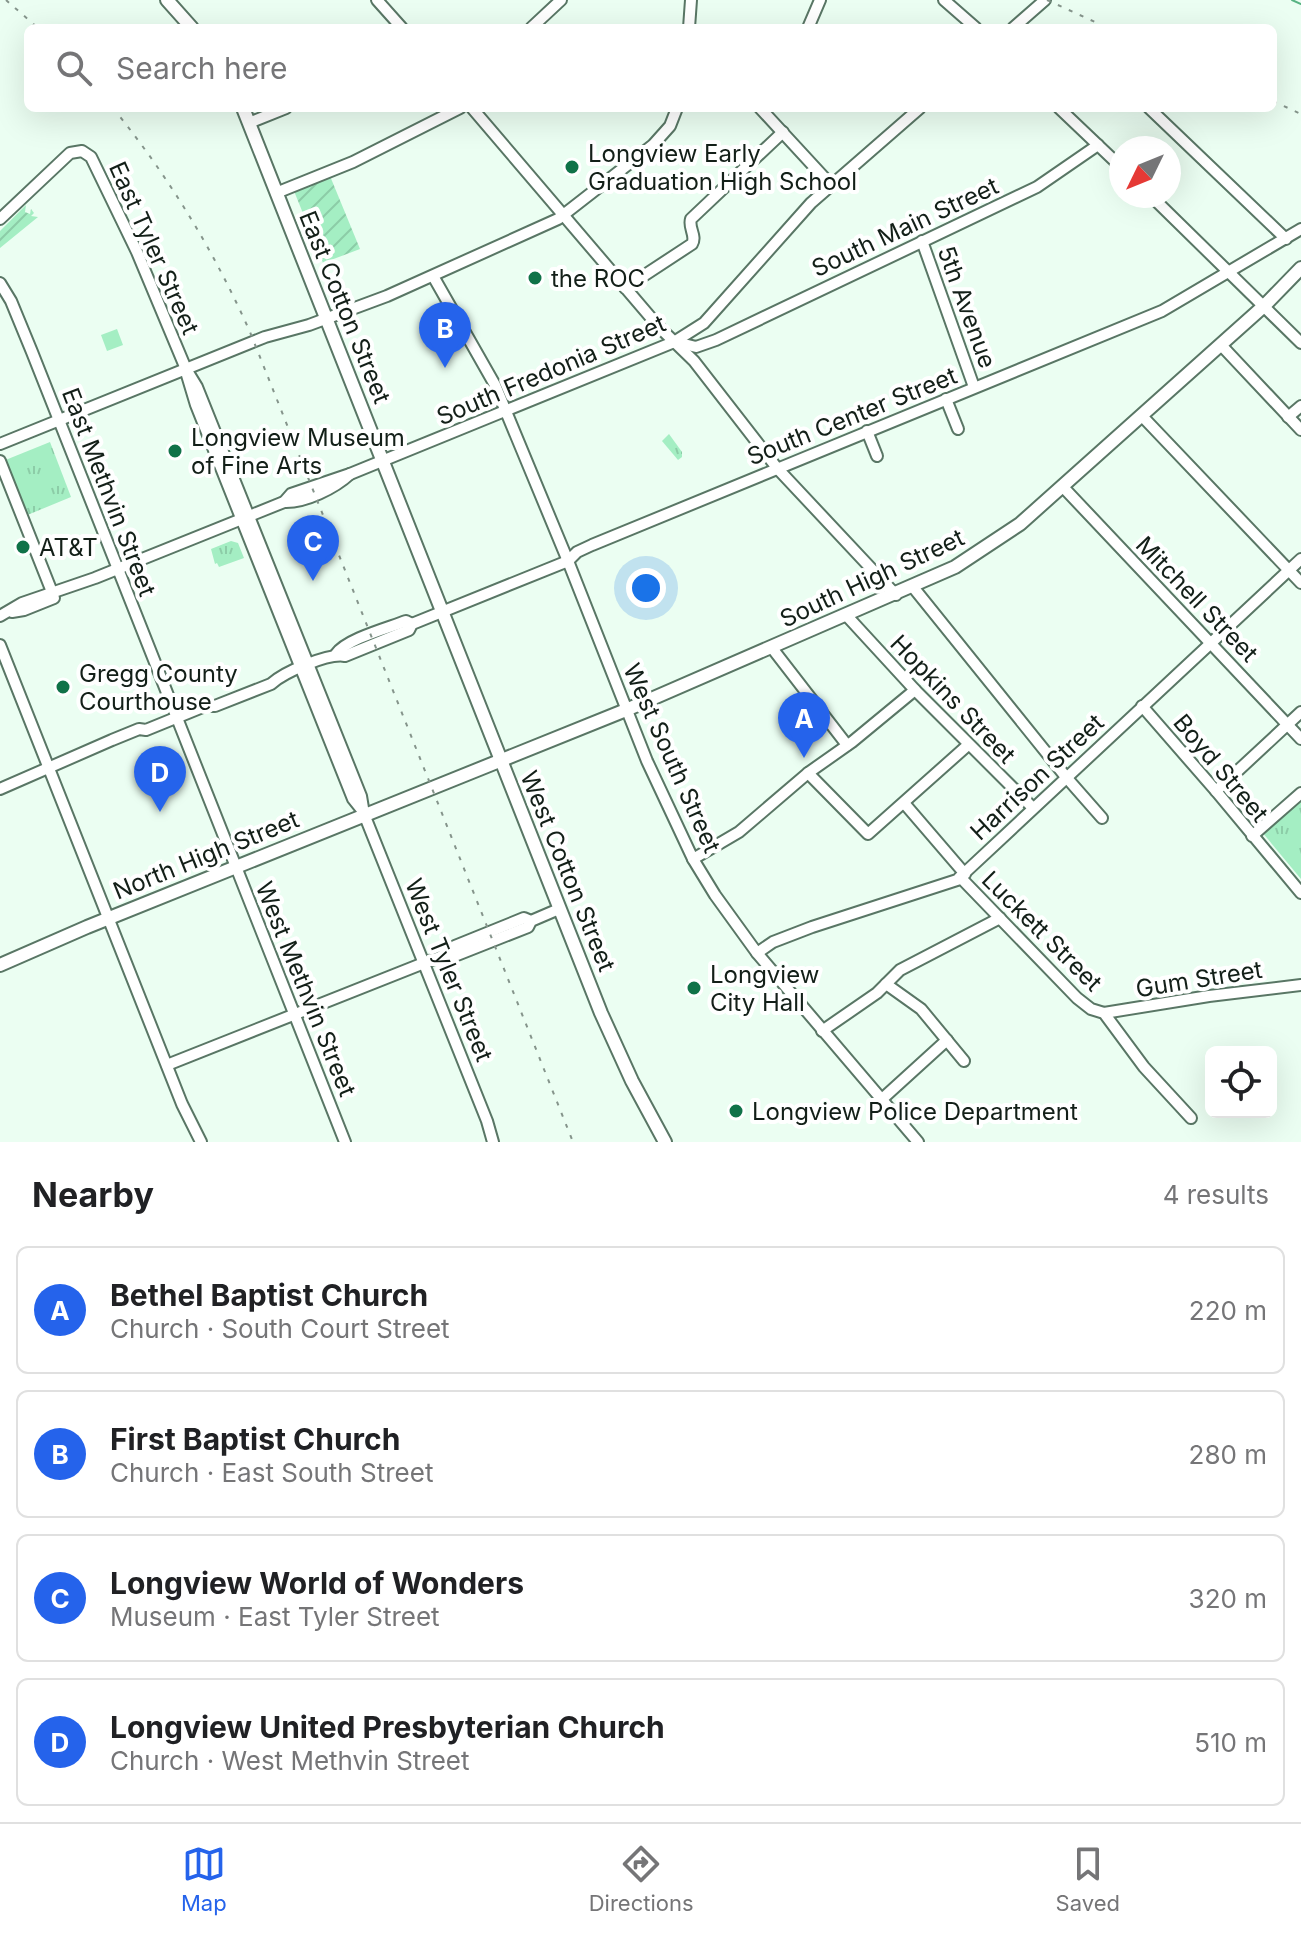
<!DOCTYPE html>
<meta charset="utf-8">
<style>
:root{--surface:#fff;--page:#f2f2f2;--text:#202124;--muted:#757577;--line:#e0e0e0;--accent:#2563eb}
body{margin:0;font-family:Inter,sans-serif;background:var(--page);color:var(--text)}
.controls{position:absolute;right:24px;bottom:24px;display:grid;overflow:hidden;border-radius:12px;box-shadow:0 8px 32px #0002}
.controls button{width:72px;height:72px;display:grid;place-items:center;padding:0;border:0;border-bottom:2px solid var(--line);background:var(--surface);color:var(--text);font:40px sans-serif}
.compass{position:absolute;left:1109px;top:136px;width:72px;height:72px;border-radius:50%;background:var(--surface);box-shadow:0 8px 32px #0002;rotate:227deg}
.you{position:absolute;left:646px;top:588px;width:28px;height:28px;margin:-20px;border:6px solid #fff;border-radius:50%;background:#1a73e8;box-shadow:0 0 0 12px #1a73e833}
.badge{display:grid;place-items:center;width:52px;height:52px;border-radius:50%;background:var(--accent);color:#fff;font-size:26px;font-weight:700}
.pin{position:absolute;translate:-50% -66px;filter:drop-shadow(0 2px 4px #0008)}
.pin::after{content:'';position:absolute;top:42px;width:28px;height:24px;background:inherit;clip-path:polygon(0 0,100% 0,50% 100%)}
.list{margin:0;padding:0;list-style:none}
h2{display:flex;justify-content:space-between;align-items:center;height:104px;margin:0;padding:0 32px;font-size:34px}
h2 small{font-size:26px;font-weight:400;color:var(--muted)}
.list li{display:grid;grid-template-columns:52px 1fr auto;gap:24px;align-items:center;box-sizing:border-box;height:128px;margin:0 16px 16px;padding:0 16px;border:2px solid var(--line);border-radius:12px}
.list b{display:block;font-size:30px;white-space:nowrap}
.list p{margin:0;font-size:26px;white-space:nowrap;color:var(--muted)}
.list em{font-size:26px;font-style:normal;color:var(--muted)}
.icon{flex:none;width:44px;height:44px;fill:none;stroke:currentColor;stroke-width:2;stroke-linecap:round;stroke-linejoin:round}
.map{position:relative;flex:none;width:1301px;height:1142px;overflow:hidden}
.search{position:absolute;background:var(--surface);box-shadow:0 8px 32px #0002;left:24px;right:24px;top:24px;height:88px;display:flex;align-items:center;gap:20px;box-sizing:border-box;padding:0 28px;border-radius:12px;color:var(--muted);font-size:30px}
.sheet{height:680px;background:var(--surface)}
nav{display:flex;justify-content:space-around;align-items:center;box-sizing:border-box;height:112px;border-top:2px solid var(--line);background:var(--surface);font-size:22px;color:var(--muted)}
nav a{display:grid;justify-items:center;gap:4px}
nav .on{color:var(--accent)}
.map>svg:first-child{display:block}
.grass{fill:#a4eec3}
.park{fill:url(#park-tufts)}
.garden{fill:url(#garden-furrows)}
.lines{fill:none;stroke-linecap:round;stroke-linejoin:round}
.stream{stroke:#57b383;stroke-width:2}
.minor-casing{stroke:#597665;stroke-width:14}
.major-casing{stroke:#597665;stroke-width:16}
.minor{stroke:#fff;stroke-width:10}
.major{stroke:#fff;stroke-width:12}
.rail{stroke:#85948b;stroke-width:2;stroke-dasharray:4 8;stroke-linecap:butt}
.poi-dot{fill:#107248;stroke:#fff;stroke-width:3}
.labels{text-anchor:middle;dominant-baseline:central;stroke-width:8;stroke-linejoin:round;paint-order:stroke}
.poi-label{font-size:24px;fill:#131f18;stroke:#fff;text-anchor:start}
.street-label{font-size:24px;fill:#131f18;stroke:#fff}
</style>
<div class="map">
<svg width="1301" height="1142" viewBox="0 0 1301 1142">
<defs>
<pattern id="park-tufts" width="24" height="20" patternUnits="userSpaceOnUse" patternTransform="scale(2)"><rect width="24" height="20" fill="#a4eec3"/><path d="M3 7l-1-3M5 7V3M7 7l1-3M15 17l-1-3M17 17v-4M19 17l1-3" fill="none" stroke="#8ccca7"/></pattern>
<pattern id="garden-furrows" width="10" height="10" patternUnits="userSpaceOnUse" patternTransform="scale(2)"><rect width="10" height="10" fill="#a4eec3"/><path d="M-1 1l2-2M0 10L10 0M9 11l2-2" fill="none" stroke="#8ccca7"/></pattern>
</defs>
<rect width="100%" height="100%" fill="#ebfef2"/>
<path class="grass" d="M 117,329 L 123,345 L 107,351 L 101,335 Z"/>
<g class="park">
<path d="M 669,434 L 682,452 L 682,457 L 678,460 L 662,441 Z"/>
<path d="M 50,442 L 71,497 L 25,516 L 3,461 Z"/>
<path d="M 231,541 L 238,543 L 244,558 L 219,567 L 217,563 L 215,564 L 211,549 Z"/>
<path d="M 1301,798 L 1301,879 L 1262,832 Z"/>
</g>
<g class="garden">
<path d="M 330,176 L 360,249 L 323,263 L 294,191 Z"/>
<path d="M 26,205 L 25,212 L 30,214 L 31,209 L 34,213 L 31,216 L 38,217 L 0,248 L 0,231 Z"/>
</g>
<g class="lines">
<path class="stream" d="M 1292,0 L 1301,4"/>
<defs>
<g id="minor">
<path d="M 377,0 L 402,28"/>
<path d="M 944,0 L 976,28"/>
<path d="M 531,28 L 561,0"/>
<path d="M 689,28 L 691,0"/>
<path d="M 808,28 L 820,0"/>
<path d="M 1013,28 L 1045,0"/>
<path d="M 472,108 L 658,326 L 694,361 L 777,468 L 896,595"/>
<path d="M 760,108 L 831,185"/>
<path d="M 1059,108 L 1121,167"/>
<path d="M 1149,108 L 1286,239"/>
<path d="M 249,123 L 286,108"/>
<path d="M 276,193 L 353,162 L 460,108"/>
<path d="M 1151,196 L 1301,343"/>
<path d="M 0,219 L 70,153 L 82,151 L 91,157 L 137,252 L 186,369 L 197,387 L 361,796 L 364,814 L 487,1121 L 493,1142"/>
<path d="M 922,241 L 974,387"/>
<path d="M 433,276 L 495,385 L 568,561 L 647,761 L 693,859 L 715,895 L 757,953 L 918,1142"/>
<path d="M 0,283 L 11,301 L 32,352 L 345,1142"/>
<path d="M 625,288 L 692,244 C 697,236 688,228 691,219 L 783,132"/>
<path d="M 676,342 L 696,347 L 716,340 L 1037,187 L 1098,145"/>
<path d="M 1221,345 L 1301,430"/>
<path d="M 187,375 L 196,405 L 353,799 L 361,809"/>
<path d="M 946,399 L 958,429"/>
<path d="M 1142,416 L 1301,583"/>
<path d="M 1288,417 L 1301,406"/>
<path d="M 867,431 L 877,456"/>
<path d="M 0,444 L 265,337 L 309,325 L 387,296 L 558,219 L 653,145 L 670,126 L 677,108"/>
<path d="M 0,461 L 52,592"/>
<path d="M 1063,487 L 1301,739"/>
<path d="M 284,502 C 305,503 335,488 350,474"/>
<path d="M 913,587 L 1066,777 L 1102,818"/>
<path d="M 12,612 L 24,610 L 54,598"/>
<path d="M 0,616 L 22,603 L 95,578 L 284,502 L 291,494 L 350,474 L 674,342 L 704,323 L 811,203 L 920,108"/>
<path d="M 847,616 L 915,690 L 1033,808"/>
<path d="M 0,645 L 182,1104 L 201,1142"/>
<path d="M 772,648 L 847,745"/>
<path d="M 336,654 C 346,639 388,628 406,621 L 412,624"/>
<path d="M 1142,706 L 1216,791 L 1301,893"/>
<path d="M 808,773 L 868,834 L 968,745"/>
<path d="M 0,789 L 112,740 L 139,729 L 146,730 L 205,706 L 215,706 L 271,684 C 284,672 328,653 345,656 L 409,630 L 412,624 L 568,561 L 577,552 L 592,545 L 1162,311 L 1301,229"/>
<path d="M 1216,791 L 1301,712"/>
<path d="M 904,803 L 965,874"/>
<path d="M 1252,836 L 1301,793"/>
<path d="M 693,859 L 739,832 L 808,773 L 852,742 L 915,690"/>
<path d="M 960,877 L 1077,998 L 1091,1009 L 1104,1013 L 1144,1067 L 1191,1118"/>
<path d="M 451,953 L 455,946 L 524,918 L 531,921"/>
<path d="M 757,953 L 773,942 L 812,927 L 957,880 L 1301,559"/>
<path d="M 886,984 L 921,1009 L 964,1061"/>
<path d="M 1104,1013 L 1209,996 L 1301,985"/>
<path d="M 822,1031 L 877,993 L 900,970 L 1000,918"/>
<path d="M 167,1065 L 424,963 L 451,953 L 457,955 L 528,927 L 531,921 L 559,909"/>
<path d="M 881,1100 L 947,1040"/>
</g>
<g id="major">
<path d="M 167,0 L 192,28"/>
<path d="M 243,108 L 601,1013 L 632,1081 L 665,1142"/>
<path d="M 0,965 L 87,927 L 626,710 L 955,567 L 1020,524 L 1265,305 L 1301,268"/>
</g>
</defs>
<use href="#minor" class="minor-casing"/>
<use href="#major" class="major-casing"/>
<use href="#minor" class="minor"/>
<use href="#major" class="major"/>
<g class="rail">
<path d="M 6,0 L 38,28"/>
<path d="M 1047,0 L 1108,28"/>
<path d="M 1273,101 L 1301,114"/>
<path d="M 113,108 C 169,177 214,251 250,332 L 573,1142"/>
</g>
</g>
<g class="poi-dot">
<circle cx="572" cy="167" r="8"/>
<circle cx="535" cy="278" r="8"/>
<circle cx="175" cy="451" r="8"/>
<circle cx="23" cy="547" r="8"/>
<circle cx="63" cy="687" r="8"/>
<circle cx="694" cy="988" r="8"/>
<circle cx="736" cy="1111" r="8"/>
</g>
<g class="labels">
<g class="poi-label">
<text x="588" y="153">Longview Early<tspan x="588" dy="28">Graduation High School</tspan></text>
<text x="551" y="278">the ROC</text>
<text x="191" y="437">Longview Museum<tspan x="191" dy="28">of Fine Arts</tspan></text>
<text x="39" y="547">AT&amp;T</text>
<text x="79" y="673">Gregg County<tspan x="79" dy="28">Courthouse</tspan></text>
<text x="710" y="974">Longview<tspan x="710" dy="28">City Hall</tspan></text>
<text x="752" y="1111">Longview Police Department</text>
</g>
<g class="street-label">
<text transform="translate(905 227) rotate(-25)">South Main Street</text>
<text transform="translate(154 248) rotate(66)">East Tyler Street</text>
<text transform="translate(345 307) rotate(68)">East Cotton Street</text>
<text transform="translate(967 307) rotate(70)">5th Avenue</text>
<text transform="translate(551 370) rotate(-23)">South Fredonia Street</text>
<text transform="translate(852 416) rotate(-22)">South Center Street</text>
<text transform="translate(109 492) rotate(69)">East Methvin Street</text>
<text transform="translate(872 578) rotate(-25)">South High Street</text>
<text transform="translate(1197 599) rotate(46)">Mitchell Street</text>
<text transform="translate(953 699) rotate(46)">Hopkins Street</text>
<text transform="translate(672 758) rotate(66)">West South Street</text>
<text transform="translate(1221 768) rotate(50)">Boyd Street</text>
<text transform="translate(1037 777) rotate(-43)">Harrison Street</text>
<text transform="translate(206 855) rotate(-22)">North High Street</text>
<text transform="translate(568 871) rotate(68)">West Cotton Street</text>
<text transform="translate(1042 931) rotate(45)">Luckett Street</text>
<text transform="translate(449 970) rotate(68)">West Tyler Street</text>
<text transform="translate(1199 979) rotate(-9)">Gum Street</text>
<text transform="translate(306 989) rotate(68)">West Methvin Street</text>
</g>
</g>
</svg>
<div class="controls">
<button><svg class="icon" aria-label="locate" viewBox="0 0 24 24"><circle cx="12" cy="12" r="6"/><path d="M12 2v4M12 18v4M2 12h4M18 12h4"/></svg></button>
</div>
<svg class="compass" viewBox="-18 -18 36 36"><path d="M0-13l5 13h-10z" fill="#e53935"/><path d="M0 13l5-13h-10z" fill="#757577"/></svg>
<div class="you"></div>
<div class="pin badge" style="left:804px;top:758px">A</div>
<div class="pin badge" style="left:445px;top:368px">B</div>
<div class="pin badge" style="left:313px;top:581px">C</div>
<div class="pin badge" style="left:160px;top:812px">D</div>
<div class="search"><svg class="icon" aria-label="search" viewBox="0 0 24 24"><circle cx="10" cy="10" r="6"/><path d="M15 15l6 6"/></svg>Search here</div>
</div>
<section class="sheet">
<h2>Nearby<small>4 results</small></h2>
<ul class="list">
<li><span class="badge">A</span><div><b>Bethel Baptist Church</b><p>Church · South Court Street</p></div><em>220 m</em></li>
<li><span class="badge">B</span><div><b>First Baptist Church</b><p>Church · East South Street</p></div><em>280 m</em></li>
<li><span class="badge">C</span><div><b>Longview World of Wonders</b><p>Museum · East Tyler Street</p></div><em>320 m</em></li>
<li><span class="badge">D</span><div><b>Longview United Presbyterian Church</b><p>Church · West Methvin Street</p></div><em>510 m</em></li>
</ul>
</section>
<nav>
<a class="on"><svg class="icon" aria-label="map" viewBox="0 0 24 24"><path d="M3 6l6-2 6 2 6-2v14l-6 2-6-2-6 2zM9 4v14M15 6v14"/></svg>Map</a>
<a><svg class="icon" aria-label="directions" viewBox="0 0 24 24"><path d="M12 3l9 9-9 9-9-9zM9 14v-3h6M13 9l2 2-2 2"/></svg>Directions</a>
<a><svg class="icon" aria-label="saved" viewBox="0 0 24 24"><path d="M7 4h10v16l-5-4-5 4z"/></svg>Saved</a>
</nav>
